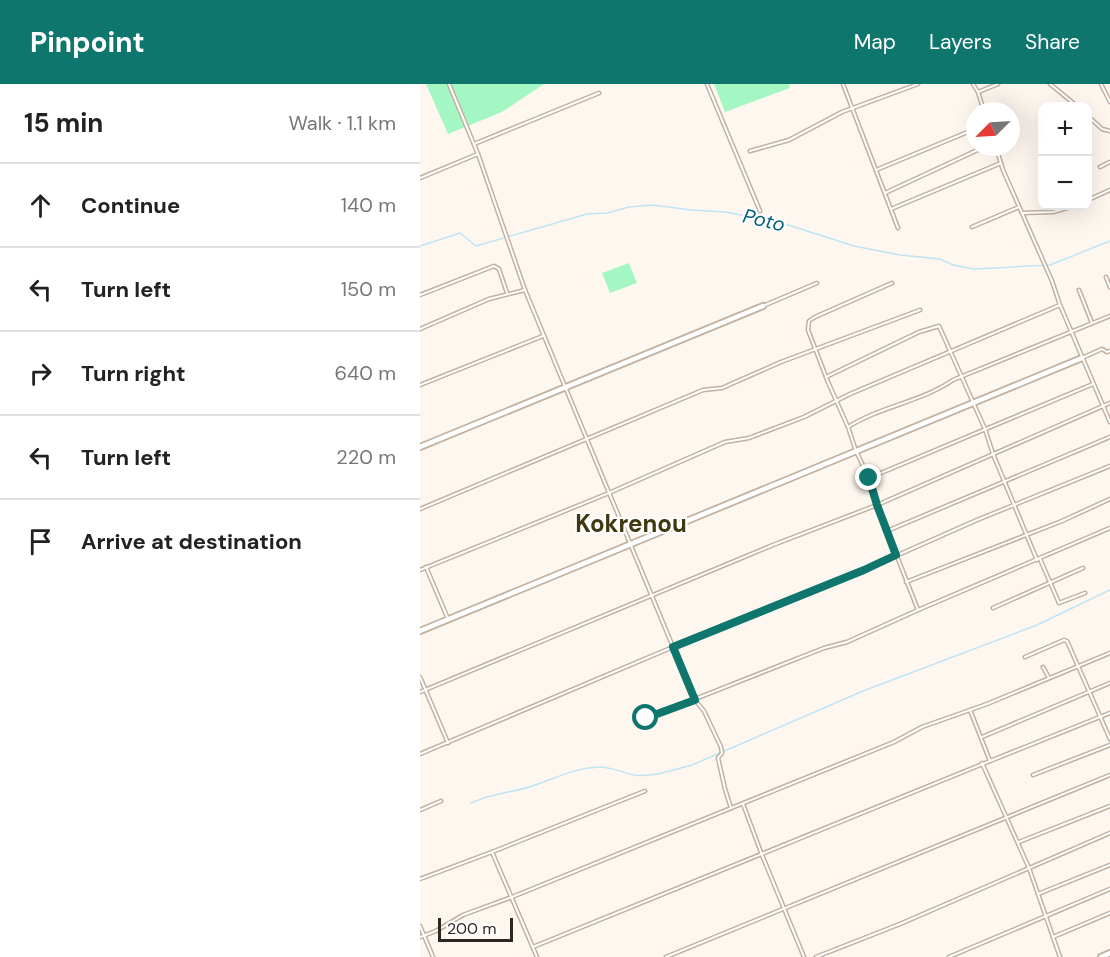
<!DOCTYPE html>
<meta charset="utf-8">
<style>
:root{--surface:#fff;--page:#f2f2f2;--text:#222;--muted:#767676;--line:#e0e0e0;--accent:#0f766e}
body{margin:0;font-family:"DM Sans",sans-serif;background:var(--page);color:var(--text)}
.controls{position:absolute;right:18px;top:18px;display:grid;overflow:hidden;border-radius:12px;box-shadow:0 6px 24px #0002}
.controls button{width:54px;height:54px;display:grid;place-items:center;padding:0;border:0;border-bottom:2px solid var(--line);background:var(--surface);color:var(--text);font:30px sans-serif}
.compass{position:absolute;left:546px;top:18px;width:54px;height:54px;border-radius:50%;background:var(--surface);box-shadow:0 6px 24px #0002;rotate:246deg}
.scale{position:absolute;left:18px;bottom:15px;width:75px;box-sizing:border-box;padding-left:6px;border:3px solid #2e2721;border-top:0;font-size:16px;line-height:21px;white-space:nowrap;color:#2e2721;-webkit-text-stroke:4px #fff;paint-order:stroke}
.stop{position:absolute;width:18px;height:18px;margin:-14px;border:4px solid #0f766e;border-radius:50%;background:#fff}
.stop.end{background:#0f766e;border-color:#fff;box-shadow:0 2px 6px #0008}
.list{margin:0;padding:0;list-style:none}
h2{display:flex;justify-content:space-between;align-items:center;height:78px;margin:0;padding:0 24px;font-size:26px}
h2 small{font-size:20px;font-weight:400;color:var(--muted)}
.list li{display:grid;grid-template-columns:39px 1fr auto;gap:18px;align-items:center;box-sizing:border-box;height:84px;padding:0 24px;border-top:2px solid var(--line)}
.list b{display:block;font-size:22px;white-space:nowrap}
.list em{font-size:20px;font-style:normal;color:var(--muted)}
.icon{flex:none;width:33px;height:33px;fill:none;stroke:currentColor;stroke-width:2;stroke-linecap:round;stroke-linejoin:round}
.map{position:relative;flex:none;width:690px;height:873px;overflow:hidden}
header{display:flex;align-items:center;gap:36px;box-sizing:border-box;height:84px;padding:0 30px;background:var(--accent);color:#fff}
header strong{font-size:28px}
nav{display:flex;gap:33px;margin-inline-start:auto;font-size:21px}
main{display:flex}
aside{flex:1;background:var(--surface)}
.map>svg:first-child{display:block}
.green{fill:#a4f7c3}
.lines{fill:none;stroke-linecap:round;stroke-linejoin:round}
.stream{stroke:#bee4f5;stroke-width:1.5}
.street-casing{stroke:#c2b1a1;stroke-width:5}
.secondary-casing{stroke:#c2b1a1;stroke-width:8}
.street{stroke:#fff;stroke-width:2}
.secondary{stroke:#fff;stroke-width:4.5}
.route{stroke:#0f766e;stroke-width:8}
.labels{text-anchor:middle;dominant-baseline:central;stroke-width:4.5;stroke-linejoin:round;paint-order:stroke}
.water-label{font-size:20px;font-style:italic;fill:#03607c;stroke:#fff}
.district-label{font-size:24px;font-weight:bold;fill:#40380e;stroke:#fff}
</style>
<header>
<strong>Pinpoint</strong>
<nav><a>Map</a><a>Layers</a><a>Share</a></nav>
</header>
<main>
<aside>
<h2>15 min<small>Walk · 1.1 km</small></h2>
<ul class="list">
<li><svg class="icon" aria-label="ahead" viewBox="0 0 24 24"><path d="M12 20V5M6 11l6-6 6 6"/></svg><div><b>Continue</b></div><em>140 m</em></li>
<li><svg class="icon" aria-label="left" viewBox="0 0 24 24"><path d="M17 20v-9H6M10 6l-5 5 5 5"/></svg><div><b>Turn left</b></div><em>150 m</em></li>
<li><svg class="icon" aria-label="right" viewBox="0 0 24 24"><path d="M7 20v-9h11M14 6l5 5-5 5"/></svg><div><b>Turn right</b></div><em>640 m</em></li>
<li><svg class="icon" aria-label="left" viewBox="0 0 24 24"><path d="M17 20v-9H6M10 6l-5 5 5 5"/></svg><div><b>Turn left</b></div><em>220 m</em></li>
<li><svg class="icon" aria-label="arrive" viewBox="0 0 24 24"><path d="M6 21V4h12l-3 4 3 4H6"/></svg><div><b>Arrive at destination</b></div></li>
</ul>
</aside>
<div class="map">
<svg width="690" height="873" viewBox="0 0 690 873">
<rect width="100%" height="100%" fill="#fef7f0"/>
<g class="green">
<path d="M 6,0 L 124,0 L 82,28 L 28,50 Z"/>
<path d="M 294,0 L 369,0 L 370,4 L 305,28 Z"/>
<path d="M 209,179 L 217,199 L 190,209 L 182,189 Z"/>
</g>
<g class="lines">
<g class="stream">
<path d="M 0,162 L 40,149 L 56,162 L 167,130 L 187,129 L 209,123 L 233,121 L 271,126 L 306,128 L 362,139 L 434,162 L 480,171 L 520,175 L 533,181 L 554,185 L 630,181 L 690,157"/>
<path d="M 51,719 C 70,710 89,709 109,703 C 133,696 152,684 179,683 C 188,682 204,689 214,691 C 230,694 256,685 272,681 L 443,607 L 617,541 L 690,506"/>
</g>
<defs>
<g id="street">
<path d="M 29,0 L 58,70 L 105,206 L 275,616 L 284,627 L 301,663 L 302,669 L 298,674 L 305,705 L 311,724"/>
<path d="M 287,0 L 340,127"/>
<path d="M 423,0 L 478,144"/>
<path d="M 553,0 L 558,8 L 564,27"/>
<path d="M 630,0 L 657,22"/>
<path d="M 681,0 L 690,18"/>
<path d="M 558,8 L 578,0"/>
<path d="M 668,32 L 682,45 L 690,47"/>
<path d="M 54,60 L 179,9"/>
<path d="M 576,63 L 583,86 L 632,197 L 640,221 L 690,338"/>
<path d="M 330,67 L 369,56 L 422,28 L 498,0"/>
<path d="M 680,83 L 690,78"/>
<path d="M 456,86 L 555,45"/>
<path d="M 0,94 L 58,70"/>
<path d="M 465,109 L 564,63"/>
<path d="M 668,116 L 690,106"/>
<path d="M 471,125 L 581,79"/>
<path d="M 602,129 L 633,128 L 654,122"/>
<path d="M 552,143 L 599,123"/>
<path d="M 686,193 L 690,203"/>
<path d="M 472,199 L 395,233 L 389,237 L 388,246 L 408,298 L 428,343 L 436,367 L 449,394 L 457,421 L 498,526"/>
<path d="M 659,206 L 672,239"/>
<path d="M 0,211 L 74,182 L 79,185 L 87,209"/>
<path d="M 343,222 L 397,199"/>
<path d="M 0,245 L 69,215 L 105,206"/>
<path d="M 662,274 L 682,265 L 687,268 L 690,267"/>
<path d="M 406,293 L 499,248 L 519,242 L 565,345 L 573,370 L 617,476"/>
<path d="M 0,301 L 123,252"/>
<path d="M 428,343 C 461,322 501,318 533,296 L 690,232"/>
<path d="M 449,394 L 673,300"/>
<path d="M 0,425 L 283,306 L 302,304 L 361,278 L 500,226"/>
<path d="M 467,447 L 690,353"/>
<path d="M 620,475 L 639,519 L 665,509"/>
<path d="M 6,483 L 28,535"/>
<path d="M 0,486 L 189,409 L 305,358 L 329,354 L 384,333 L 430,310 L 640,221"/>
<path d="M 486,498 L 642,437 L 690,415"/>
<path d="M 573,524 L 663,484"/>
<path d="M 605,573 L 644,556 L 647,557 L 690,655"/>
<path d="M 623,583 L 629,594"/>
<path d="M 0,593 L 28,659"/>
<path d="M 0,608 L 353,461 L 457,421 L 690,319"/>
<path d="M 227,634 L 404,564 L 427,558 L 498,526 L 690,444"/>
<path d="M 562,653 L 690,599"/>
<path d="M 0,670 L 253,563 L 444,486 L 557,436 L 690,382"/>
<path d="M 570,677 L 690,629"/>
<path d="M 562,679 L 609,784 L 640,873"/>
<path d="M 613,691 L 690,661"/>
<path d="M 323,720 L 342,771 L 384,873"/>
<path d="M 0,726 L 21,717"/>
<path d="M 599,758 L 690,722"/>
<path d="M 72,768 L 117,873"/>
<path d="M 0,795 L 72,768 L 225,707"/>
<path d="M 618,810 L 690,781"/>
<path d="M 0,842 L 13,873"/>
<path d="M 0,853 L 16,847 L 43,831 L 92,813 L 474,658 L 502,643 L 567,620 L 690,569"/>
<path d="M 633,853 L 690,829"/>
<path d="M 113,863 L 570,677 L 550,626"/>
<path d="M 246,873 L 690,691"/>
<path d="M 396,873 L 480,840 L 690,749"/>
<path d="M 529,873 L 690,805"/>
</g>
<g id="secondary">
<path d="M 0,363 L 343,222"/>
<path d="M 0,547 L 662,274"/>
<path d="M 681,873 L 690,869"/>
</g>
</defs>
<use href="#street" class="street-casing"/>
<use href="#secondary" class="secondary-casing"/>
<use href="#street" class="street"/>
<use href="#secondary" class="secondary"/>
</g>
<g class="lines">
<path class="route" d="M 226,634 L 275,616 L 253,563 L 444,486 L 476,471 L 457,421 L 449,394"/>
</g>
<g class="labels">
<g class="water-label">
<text transform="translate(344 136) rotate(13)">Poto</text>
</g>
<g class="district-label">
<text x="211" y="439">Kokrenou</text>
</g>
</g>
</svg>
<div class="controls">
<button>+</button>
<button>−</button>
</div>
<svg class="compass" viewBox="-18 -18 36 36"><path d="M0-13l5 13h-10z" fill="#e53935"/><path d="M0 13l5-13h-10z" fill="#767676"/></svg>
<div class="scale">200 m</div>
<div class="stop" style="left:226px;top:634px"></div>
<div class="stop end" style="left:449px;top:394px"></div>
</div>
</main>
